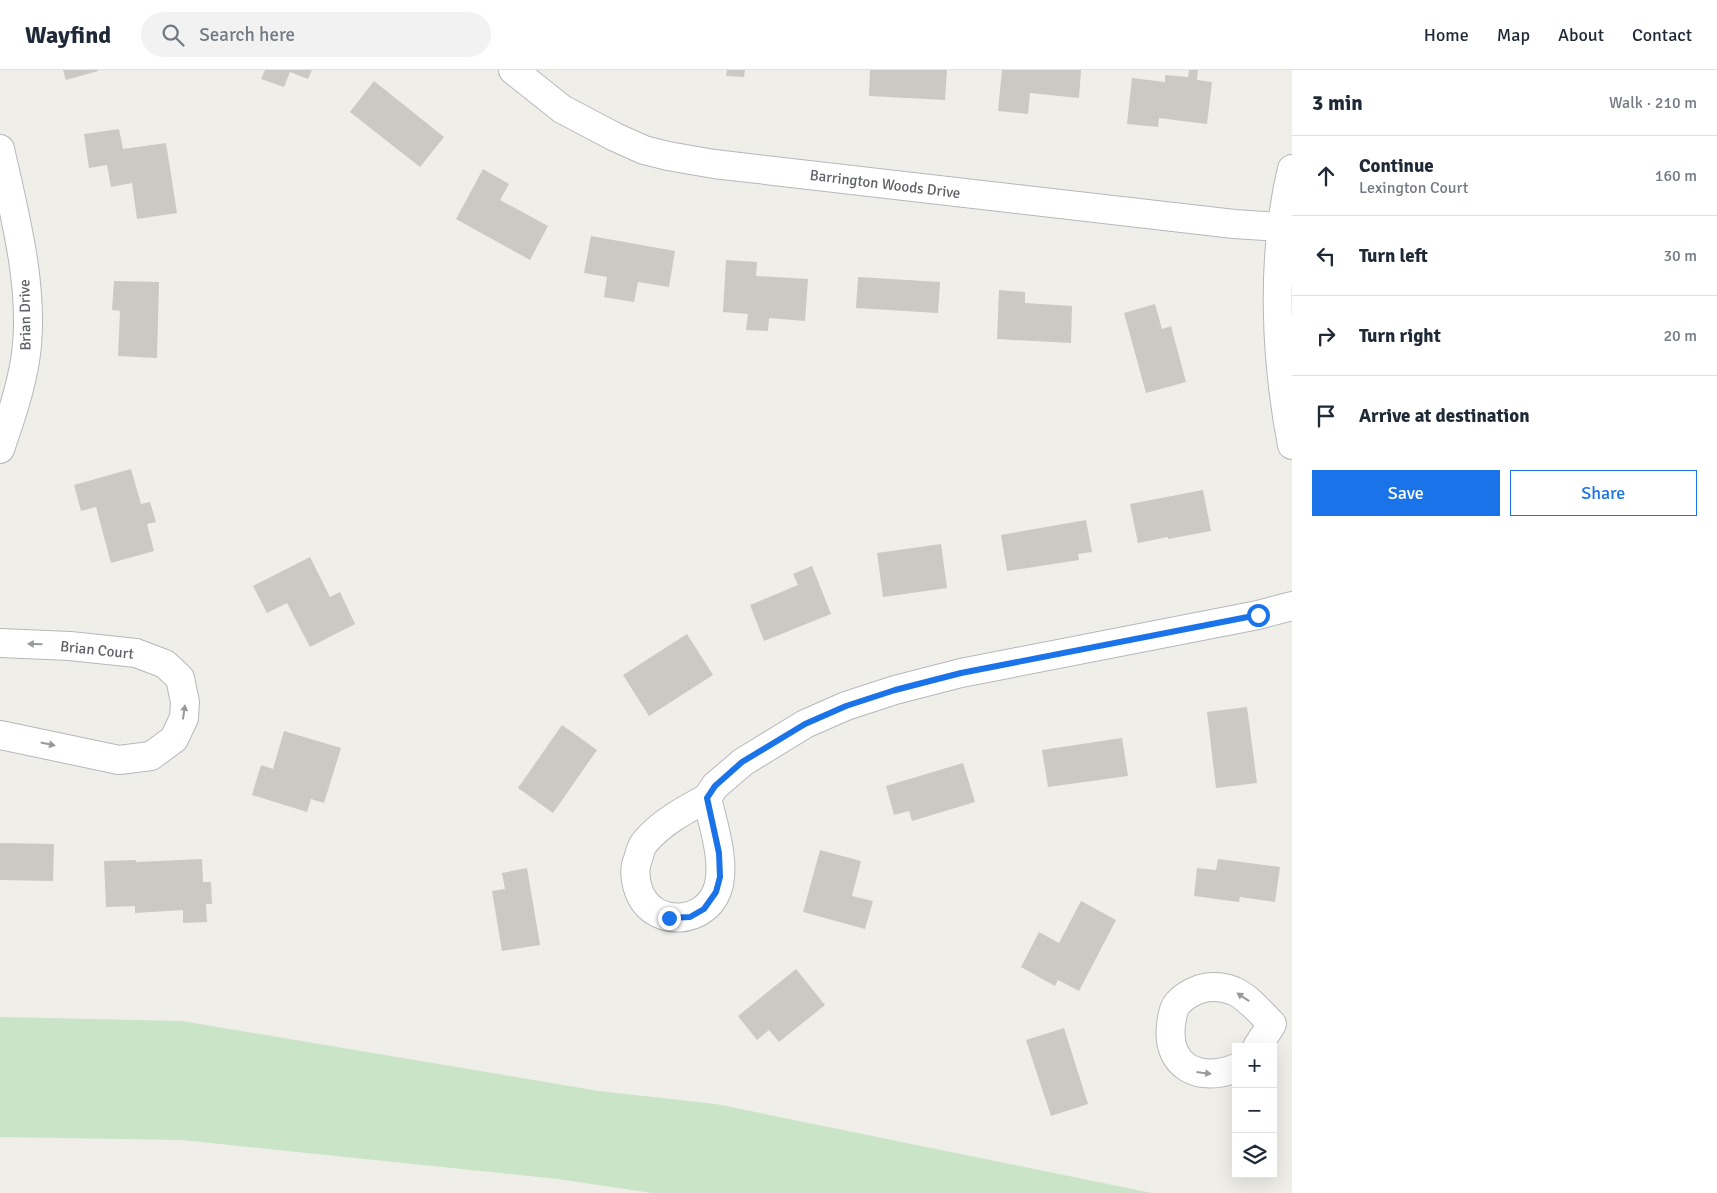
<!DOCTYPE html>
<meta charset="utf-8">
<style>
:root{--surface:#fff;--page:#f2f2f3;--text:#1f2937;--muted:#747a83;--line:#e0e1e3;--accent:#1a73e8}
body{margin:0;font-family:Signika,sans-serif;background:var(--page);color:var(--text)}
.controls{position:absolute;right:15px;bottom:15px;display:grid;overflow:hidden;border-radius:0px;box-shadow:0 5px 20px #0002}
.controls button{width:45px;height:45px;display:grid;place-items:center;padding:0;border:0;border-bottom:1px solid var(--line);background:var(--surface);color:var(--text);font:25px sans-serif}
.stop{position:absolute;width:15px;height:15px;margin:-11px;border:4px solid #1a73e8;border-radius:50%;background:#fff}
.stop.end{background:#1a73e8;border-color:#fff;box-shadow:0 1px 5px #0008}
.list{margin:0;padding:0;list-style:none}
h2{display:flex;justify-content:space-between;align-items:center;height:65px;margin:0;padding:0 20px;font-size:21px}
h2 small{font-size:16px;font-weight:400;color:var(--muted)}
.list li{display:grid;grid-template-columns:32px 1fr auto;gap:15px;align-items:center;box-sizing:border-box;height:80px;padding:0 20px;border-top:1px solid var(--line)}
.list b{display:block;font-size:19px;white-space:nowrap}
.list p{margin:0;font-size:16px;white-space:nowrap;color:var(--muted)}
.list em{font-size:16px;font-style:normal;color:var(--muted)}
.actions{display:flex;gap:10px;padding:15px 20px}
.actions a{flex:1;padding:11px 0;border:1px solid var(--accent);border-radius:0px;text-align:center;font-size:18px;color:var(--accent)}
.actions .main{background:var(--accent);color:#fff}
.icon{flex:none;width:28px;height:28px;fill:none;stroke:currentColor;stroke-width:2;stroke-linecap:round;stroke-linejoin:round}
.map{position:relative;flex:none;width:1292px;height:1123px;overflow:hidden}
header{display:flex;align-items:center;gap:30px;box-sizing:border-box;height:70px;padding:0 25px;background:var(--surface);border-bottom:1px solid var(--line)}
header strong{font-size:24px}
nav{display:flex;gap:28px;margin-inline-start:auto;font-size:18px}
.search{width:350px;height:45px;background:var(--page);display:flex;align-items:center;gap:12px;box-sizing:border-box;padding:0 18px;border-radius:28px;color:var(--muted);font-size:19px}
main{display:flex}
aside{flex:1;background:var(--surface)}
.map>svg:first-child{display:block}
.green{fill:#c9e4c7}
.building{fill:#cbc9c4}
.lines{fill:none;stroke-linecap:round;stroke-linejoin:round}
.street-casing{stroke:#b5b8bb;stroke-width:30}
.street{stroke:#fff;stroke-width:28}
.oneway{fill:#979a9c}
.route{stroke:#1a73e8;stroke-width:6}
.labels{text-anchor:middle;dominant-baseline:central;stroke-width:4;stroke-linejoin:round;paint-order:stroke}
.street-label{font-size:15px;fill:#5f6367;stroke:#fff}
</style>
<header>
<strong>Wayfind</strong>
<div class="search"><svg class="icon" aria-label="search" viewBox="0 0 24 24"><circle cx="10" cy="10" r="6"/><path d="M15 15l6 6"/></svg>Search here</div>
<nav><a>Home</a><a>Map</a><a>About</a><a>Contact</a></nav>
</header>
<main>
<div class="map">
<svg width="1292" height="1123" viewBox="0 0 1292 1123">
<rect width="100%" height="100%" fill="#f0eee8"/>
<path class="green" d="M 0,947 L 182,951 L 599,1021 L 716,1034 L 1152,1123 L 652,1123 L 558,1109 L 182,1070 L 0,1067 Z"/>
<g class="building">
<path d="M 63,0 L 98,0 L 98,1 L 66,10 Z"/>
<path d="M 265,0 L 312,0 L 308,9 L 290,2 L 284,17 L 261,9 Z"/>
<path d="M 727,0 L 745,0 L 744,7 L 726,6 Z"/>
<path d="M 870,0 L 947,0 L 945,30 L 869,26 Z"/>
<path d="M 1002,0 L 1081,0 L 1079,28 L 1030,23 L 1028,44 L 998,41 Z"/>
<path d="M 1189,0 L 1198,0 L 1197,10 L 1212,12 L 1207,54 L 1159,48 L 1158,57 L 1127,54 L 1132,8 L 1165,12 L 1165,5 L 1188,7 Z"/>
<path d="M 374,11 L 444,67 L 420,97 L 350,42 Z"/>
<path d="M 119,59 L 123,79 L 166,73 L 177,143 L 137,149 L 132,113 L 111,117 L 107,95 L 89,98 L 84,64 Z"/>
<path d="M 483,99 L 509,114 L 500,130 L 548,156 L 530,190 L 456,149 Z"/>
<path d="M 591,166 L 675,181 L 669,217 L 638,212 L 634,232 L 604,227 L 607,207 L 584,203 Z"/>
<path d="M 726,190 L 757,192 L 756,206 L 808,209 L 805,251 L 769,248 L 768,261 L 746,260 L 748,244 L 723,242 Z"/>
<path d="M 858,207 L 940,212 L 938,243 L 856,238 Z"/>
<path d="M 114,211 L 159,212 L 157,288 L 118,286 L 120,241 L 112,240 Z"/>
<path d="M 999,220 L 1025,222 L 1025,233 L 1072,236 L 1071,273 L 997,269 Z"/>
<path d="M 1155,234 L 1162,259 L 1171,256 L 1186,312 L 1146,323 L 1124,243 Z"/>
<path d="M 131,399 L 141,434 L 150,432 L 156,452 L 147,454 L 154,481 L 111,493 L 96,437 L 81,441 L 74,415 Z"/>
<path d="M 1203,420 L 1211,461 L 1168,469 L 1168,467 L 1138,473 L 1130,434 Z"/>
<path d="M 1086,450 L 1092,482 L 1078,484 L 1079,490 L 1007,501 L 1001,465 Z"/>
<path d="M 941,474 L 947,518 L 883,527 L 877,483 Z"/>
<path d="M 310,487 L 330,527 L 340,522 L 355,554 L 310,577 L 287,533 L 267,543 L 253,516 Z"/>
<path d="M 812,496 L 831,544 L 764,571 L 750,535 L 798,515 L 793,504 Z"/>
<path d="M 687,564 L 713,605 L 649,646 L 623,605 Z"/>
<path d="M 1247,637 L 1257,713 L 1216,718 L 1207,642 Z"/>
<path d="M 562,655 L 597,680 L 553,743 L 518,718 Z"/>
<path d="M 284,661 L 341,678 L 324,733 L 311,729 L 307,742 L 252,725 L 261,695 L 273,699 Z"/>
<path d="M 1122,668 L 1128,706 L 1048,717 L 1042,680 Z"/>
<path d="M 963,693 L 975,732 L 912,751 L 909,741 L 894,745 L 886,716 Z"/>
<path d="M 0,773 L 54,774 L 53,811 L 0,810 Z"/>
<path d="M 820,780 L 861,791 L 852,826 L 873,831 L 865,859 L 803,842 Z"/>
<path d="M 202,789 L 203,812 L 211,812 L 212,834 L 206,834 L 207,852 L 183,853 L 183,840 L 135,843 L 135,836 L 106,837 L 104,791 L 136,790 L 136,792 Z"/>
<path d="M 1218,789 L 1280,797 L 1275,832 L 1240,827 L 1239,832 L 1194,826 L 1197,798 L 1216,800 Z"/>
<path d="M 527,798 L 540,875 L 502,881 L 492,821 L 505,819 L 502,803 Z"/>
<path d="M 1081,831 L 1116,850 L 1079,921 L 1058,910 L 1055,916 L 1021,897 L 1039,862 L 1059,873 Z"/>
<path d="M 796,899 L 825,935 L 779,972 L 769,960 L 757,970 L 738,946 Z"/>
<path d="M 1064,958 L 1088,1034 L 1051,1046 L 1026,970 Z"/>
</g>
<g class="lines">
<defs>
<g id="street">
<path d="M 513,0 L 562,39 L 615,67 L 644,80 L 668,86 L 714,94 L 1234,154 L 1281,157"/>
<path d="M 0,79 C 15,146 36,223 25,291 C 20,321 10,350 0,379"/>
<path d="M 1292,99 C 1271,187 1275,286 1292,375"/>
<path d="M 0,573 L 70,576 L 136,583 L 165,594 L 180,608 L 185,632 L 184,648 L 174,669 L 151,686 L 119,690 L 0,665"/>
<path d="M 707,728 L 715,716 L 743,692 L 805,654 L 846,636 L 895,620 L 961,603 L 1258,545 L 1292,536"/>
<path d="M 707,728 C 713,754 727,795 717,821 C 704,854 657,857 641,826 C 639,823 638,818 637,815 C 635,806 634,798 638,789 C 640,783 641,776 645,772 C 662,752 685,740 707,728 Z"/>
<path d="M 1236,998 C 1200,1013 1166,997 1171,955 C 1172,948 1173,938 1178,933 C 1184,926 1192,922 1200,919 C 1211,916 1224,917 1234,921 C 1249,928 1260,942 1272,954 L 1257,977"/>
</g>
</defs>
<use href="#street" class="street-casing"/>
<use href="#street" class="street"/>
</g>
<defs><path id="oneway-solid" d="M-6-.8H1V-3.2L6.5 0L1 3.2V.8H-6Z" transform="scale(1.25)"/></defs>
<g class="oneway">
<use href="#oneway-solid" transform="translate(35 574) rotate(-178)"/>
<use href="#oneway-solid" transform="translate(184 642) rotate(-82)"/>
<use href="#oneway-solid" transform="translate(48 674) rotate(12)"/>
<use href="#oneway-solid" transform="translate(1243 927) rotate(-146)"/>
<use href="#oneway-solid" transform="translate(1204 1003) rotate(7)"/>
</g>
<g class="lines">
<path class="route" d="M 669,848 L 690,847 L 704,839 L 716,822 L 720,807 L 719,783 L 707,728 L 715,716 L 742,692 L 805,654 L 846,636 L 895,620 L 961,603 L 1258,545"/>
</g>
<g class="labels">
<g class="street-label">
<text transform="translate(885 114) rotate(7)">Barrington Woods Drive</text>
<text transform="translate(25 245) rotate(-91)">Brian Drive</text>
<text transform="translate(97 580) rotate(6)">Brian Court</text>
</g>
</g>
</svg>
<div class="controls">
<button>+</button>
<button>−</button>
<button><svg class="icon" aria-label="layers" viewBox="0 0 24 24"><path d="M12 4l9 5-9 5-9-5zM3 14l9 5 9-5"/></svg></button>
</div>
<div class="stop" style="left:1258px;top:545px"></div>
<div class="stop end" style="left:669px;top:848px"></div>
</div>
<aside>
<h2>3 min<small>Walk · 210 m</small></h2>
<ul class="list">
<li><svg class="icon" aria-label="ahead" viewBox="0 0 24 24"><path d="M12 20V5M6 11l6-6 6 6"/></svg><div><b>Continue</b><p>Lexington Court</p></div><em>160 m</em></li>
<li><svg class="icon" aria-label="left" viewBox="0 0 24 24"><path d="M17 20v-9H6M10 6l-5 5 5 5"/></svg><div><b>Turn left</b></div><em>30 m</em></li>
<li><svg class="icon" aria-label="right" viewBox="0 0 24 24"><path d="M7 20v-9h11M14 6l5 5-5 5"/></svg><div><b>Turn right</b></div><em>20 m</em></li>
<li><svg class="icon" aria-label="arrive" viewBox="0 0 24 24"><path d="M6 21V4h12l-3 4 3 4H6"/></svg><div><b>Arrive at destination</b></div></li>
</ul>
<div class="actions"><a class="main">Save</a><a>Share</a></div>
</aside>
</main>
